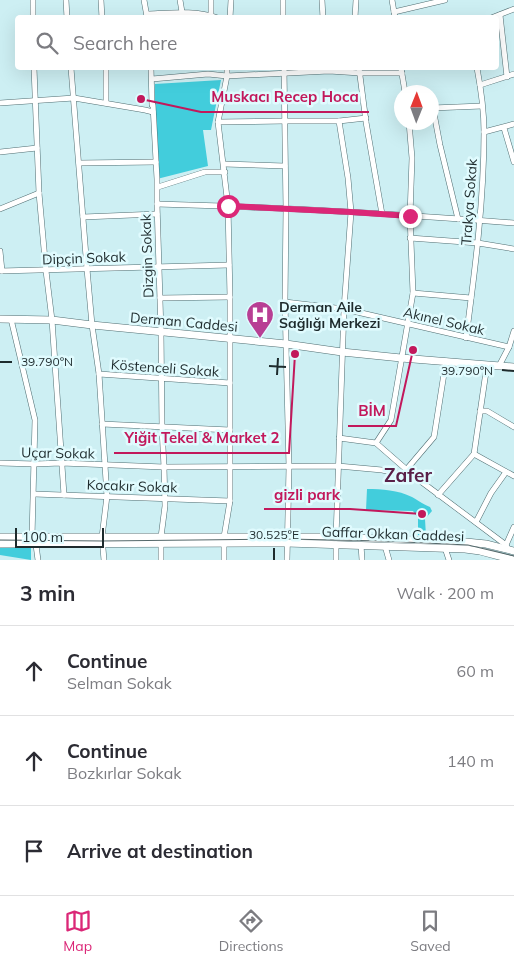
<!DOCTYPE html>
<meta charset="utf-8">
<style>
:root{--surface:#fff;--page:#f7f7f7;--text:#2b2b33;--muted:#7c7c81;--line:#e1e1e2;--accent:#db2777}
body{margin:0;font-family:Mulish,sans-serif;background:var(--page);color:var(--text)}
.compass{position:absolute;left:394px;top:85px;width:45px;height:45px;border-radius:50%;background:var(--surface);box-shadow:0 5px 20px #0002;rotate:1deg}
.scale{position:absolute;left:15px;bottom:12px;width:89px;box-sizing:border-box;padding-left:5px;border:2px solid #1e2b2d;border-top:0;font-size:14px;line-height:18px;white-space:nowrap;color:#1e2b2d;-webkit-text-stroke:4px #e0fbfe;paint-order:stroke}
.stop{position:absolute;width:15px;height:15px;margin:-11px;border:4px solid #db2777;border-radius:50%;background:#fff}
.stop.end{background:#db2777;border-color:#fff;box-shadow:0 1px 5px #0008}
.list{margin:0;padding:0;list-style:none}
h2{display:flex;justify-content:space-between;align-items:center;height:65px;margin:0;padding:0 20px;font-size:21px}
h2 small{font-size:16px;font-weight:400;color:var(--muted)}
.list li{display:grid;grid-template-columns:32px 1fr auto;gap:15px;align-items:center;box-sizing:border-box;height:90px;padding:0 20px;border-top:1px solid var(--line)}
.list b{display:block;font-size:19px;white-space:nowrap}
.list p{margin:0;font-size:16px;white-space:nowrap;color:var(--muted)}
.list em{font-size:16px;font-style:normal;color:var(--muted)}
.icon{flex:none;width:28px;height:28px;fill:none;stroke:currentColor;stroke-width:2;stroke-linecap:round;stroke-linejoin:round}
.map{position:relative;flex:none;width:514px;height:560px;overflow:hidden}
.search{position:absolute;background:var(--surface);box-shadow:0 5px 20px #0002;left:15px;right:15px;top:15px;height:55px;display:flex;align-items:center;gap:12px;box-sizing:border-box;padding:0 18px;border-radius:5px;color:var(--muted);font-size:19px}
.sheet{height:335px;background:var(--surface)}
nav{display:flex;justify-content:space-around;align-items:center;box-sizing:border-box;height:70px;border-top:1px solid var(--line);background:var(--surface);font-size:14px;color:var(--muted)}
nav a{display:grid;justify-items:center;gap:2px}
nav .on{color:var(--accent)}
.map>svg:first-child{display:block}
.green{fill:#42cddc}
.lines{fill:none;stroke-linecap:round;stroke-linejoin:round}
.minor-casing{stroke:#506e72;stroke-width:6}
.secondary-casing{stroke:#506e72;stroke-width:8}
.minor{stroke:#fff;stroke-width:5}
.secondary{stroke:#fff;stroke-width:7}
.tram{stroke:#54686a;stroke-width:1}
.route{stroke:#db2777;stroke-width:6}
.ticks{fill:none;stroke:#1e2b2d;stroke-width:2}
.labels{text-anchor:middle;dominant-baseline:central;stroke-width:5;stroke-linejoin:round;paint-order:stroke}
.street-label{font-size:14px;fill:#1e2b2d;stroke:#e0fbfe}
.poi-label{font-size:14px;font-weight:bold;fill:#1e2b2d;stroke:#e0fbfe;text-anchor:start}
.district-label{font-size:19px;font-weight:bold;fill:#5a2048;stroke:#e0fbfe}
.ticks-label{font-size:12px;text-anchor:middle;fill:#1e2b2d;stroke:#e0fbfe;stroke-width:5;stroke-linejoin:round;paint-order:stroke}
.leader{fill:none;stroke:#c2185b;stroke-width:2}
.callout-dot{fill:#c2185b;stroke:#e0fbfe;stroke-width:2}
.callout-label{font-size:15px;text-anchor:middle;font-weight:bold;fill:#c2185b;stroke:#e0fbfe;stroke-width:5;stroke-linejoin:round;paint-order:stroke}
</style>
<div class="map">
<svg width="514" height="560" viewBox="0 0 514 560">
<rect width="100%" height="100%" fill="#cdeff3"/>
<g class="green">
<path d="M 221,80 L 211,130 L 203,130 L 208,166 L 157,179 L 155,134 L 155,84 Z"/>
<path d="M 367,489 C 382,489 398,490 412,497 C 418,500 422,504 430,507 L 432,511 L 425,519 L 426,536 L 418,535 L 418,518 L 413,511 L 366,510 Z"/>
<path d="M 0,547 L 31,548 L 31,560 L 0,555 Z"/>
</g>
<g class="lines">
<defs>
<g id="minor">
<path d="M 33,0 L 33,18"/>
<path d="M 66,0 L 67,18"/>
<path d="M 101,0 L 102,18"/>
<path d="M 144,0 L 147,17"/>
<path d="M 180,0 L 182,12"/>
<path d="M 211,0 L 211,15"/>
<path d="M 283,0 L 283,18"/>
<path d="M 322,0 L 323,18"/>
<path d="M 392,0 L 395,18"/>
<path d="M 394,12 L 445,0"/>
<path d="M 147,14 C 171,13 195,10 218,18"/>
<path d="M 500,15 L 507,77"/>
<path d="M 230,18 L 231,0"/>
<path d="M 355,18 L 356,0"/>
<path d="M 491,18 L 514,9"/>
<path d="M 34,68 L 39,193 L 46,271 L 52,320 L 64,495"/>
<path d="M 71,68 L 87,269 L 92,325 L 99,374 L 107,496 L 102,537 L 104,560"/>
<path d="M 106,68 L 106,103"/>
<path d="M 151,68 L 152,105"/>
<path d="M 284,68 L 286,209 L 285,302 L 289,467 L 287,560"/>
<path d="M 359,68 L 366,122 L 382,214"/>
<path d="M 401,68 L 405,92"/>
<path d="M 152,79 L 208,74 L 227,76 L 329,71 L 360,73 L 402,73"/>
<path d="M 480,85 L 514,74"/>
<path d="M 0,103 L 74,98 L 145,110 L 153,112"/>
<path d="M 153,105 L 157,179 L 157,204 L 161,332 L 162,428 L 164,467 L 165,506 L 161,537 L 161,560"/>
<path d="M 432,108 L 482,106"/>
<path d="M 433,108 L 440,145 L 458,219"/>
<path d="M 218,122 L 285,121 L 339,121 L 366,118"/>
<path d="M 504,128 L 514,162"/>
<path d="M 484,132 L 514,124"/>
<path d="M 0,152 L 37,148"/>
<path d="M 79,163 L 156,162"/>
<path d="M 224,164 L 285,166"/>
<path d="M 158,187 L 205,172 L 225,172"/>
<path d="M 157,204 C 276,207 395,214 514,223"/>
<path d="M 0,209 L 39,193"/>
<path d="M 83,217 L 157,214"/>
<path d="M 410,238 L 478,243 L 514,249"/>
<path d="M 0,251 L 2,271"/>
<path d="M 0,271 L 229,265"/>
<path d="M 413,293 L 471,298"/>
<path d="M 160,298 L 230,297"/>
<path d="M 285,302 L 344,309 L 509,347"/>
<path d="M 11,319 L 35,420 L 32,537"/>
<path d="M 466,338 C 475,270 484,201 484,132 C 484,110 481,89 477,68"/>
<path d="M 499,366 L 509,347 L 514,331"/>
<path d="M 99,374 L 230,383"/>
<path d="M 480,411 L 487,411 L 514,427"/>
<path d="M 102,424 L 230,430"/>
<path d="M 339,438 L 376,443 L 415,477 L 506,545 L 508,549"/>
<path d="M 376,443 L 391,420 L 413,293 L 410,216 L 412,158 L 409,122"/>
<path d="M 474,454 L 514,476"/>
<path d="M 0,463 L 35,464 L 61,463 L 164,467 L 338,466 L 382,470 L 415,477"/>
<path d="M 406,470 L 434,437 L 446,361"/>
<path d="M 34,494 L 230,501"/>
<path d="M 438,495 L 474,454 L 487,365"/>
<path d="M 476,522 L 491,493 L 506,472"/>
<path d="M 336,537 L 344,309 L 351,212 L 348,178 L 339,121"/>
<path d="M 36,545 L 38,560"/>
<path d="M 361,545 L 362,560"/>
<path d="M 506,545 L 514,527"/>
<path d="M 385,546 L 389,560"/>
<path d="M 445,548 L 449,560"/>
<path d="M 224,560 L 224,537 L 230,501 L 230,297 L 228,206 L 218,122 L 227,76 L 227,68"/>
<path d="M 336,560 L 336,544"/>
</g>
<g id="secondary">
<path d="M 0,319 L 52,320 L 92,325 L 286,344 L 342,352 L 401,358 L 514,367"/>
<path d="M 0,537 L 336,537 L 466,542 L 486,544 L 514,551"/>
<path d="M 0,544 L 287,543 L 465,549 L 480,551 L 514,560"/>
</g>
</defs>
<use href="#minor" class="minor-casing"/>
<use href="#secondary" class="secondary-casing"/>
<use href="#minor" class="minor"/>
<use href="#secondary" class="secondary"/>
<path class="tram" d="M 0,540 L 102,541 L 287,539 L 383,541 L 468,545 L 514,556"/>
</g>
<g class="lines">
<path class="route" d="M 228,206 L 351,212 L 410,216"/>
</g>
<path class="ticks" d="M 0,362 L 12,362M 269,366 L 286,367M 502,370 L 514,371M 277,375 L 278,358M 274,560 L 274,548"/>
<defs>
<symbol id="hospital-pin" viewBox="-11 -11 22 30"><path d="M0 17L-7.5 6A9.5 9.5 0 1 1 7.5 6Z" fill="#b83f94" stroke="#e0fbfe"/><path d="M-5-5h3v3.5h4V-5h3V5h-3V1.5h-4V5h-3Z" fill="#fff"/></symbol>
</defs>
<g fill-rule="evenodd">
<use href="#hospital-pin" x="244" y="299" width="32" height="43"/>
</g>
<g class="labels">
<g class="street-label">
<text transform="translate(469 202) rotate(-86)">Trakya Sokak</text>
<text transform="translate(147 256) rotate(-92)">Dizgin Sokak</text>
<text transform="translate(84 258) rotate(-2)">Dipçin Sokak</text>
<text transform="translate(444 321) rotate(13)">Akınel Sokak</text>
<text transform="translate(184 322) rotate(5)">Derman Caddesi</text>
<text transform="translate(165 368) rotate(4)">Köstenceli Sokak</text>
<text transform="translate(58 453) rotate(1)">Uçar Sokak</text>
<text transform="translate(132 486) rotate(2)">Kocakır Sokak</text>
<text transform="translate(393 534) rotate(2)">Gaffar Okkan Caddesi</text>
</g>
<g class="poi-label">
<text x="279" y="307">Derman Aile<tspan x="279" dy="16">Sağlığı Merkezi</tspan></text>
</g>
<g class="district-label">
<text x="408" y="475">Zafer</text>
</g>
</g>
<g class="ticks-label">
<text x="47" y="366">39.790°N</text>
<text x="467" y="375">39.790°N</text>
<text x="274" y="539">30.525°E</text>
</g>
<path class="leader" d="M141 99L201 112H369M413 350L396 426H348M295 354L289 453H114M422 514L350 509H264"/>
<g class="callout-dot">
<circle cx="141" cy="99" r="5"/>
<circle cx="413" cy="350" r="5"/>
<circle cx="295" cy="354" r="5"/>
<circle cx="422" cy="514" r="5"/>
</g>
<g class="callout-label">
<text x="285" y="102">Muskacı Recep Hoca</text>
<text x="372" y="416">BİM</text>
<text x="202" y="443">Yiğit Tekel &amp; Market 2</text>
<text x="307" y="500">gizli park</text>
</g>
</svg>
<svg class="compass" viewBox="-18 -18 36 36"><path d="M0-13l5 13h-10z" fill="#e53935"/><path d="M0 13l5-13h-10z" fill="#7c7c81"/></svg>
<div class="scale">100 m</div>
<div class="stop" style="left:228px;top:206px"></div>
<div class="stop end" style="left:410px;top:216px"></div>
<div class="search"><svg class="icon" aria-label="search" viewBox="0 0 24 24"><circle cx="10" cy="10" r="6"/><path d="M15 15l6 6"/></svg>Search here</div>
</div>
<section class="sheet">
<h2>3 min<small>Walk · 200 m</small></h2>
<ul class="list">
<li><svg class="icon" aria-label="ahead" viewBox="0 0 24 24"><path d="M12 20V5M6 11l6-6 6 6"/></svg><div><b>Continue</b><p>Selman Sokak</p></div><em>60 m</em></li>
<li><svg class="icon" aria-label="ahead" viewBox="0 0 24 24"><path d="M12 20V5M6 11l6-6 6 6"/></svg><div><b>Continue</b><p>Bozkırlar Sokak</p></div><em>140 m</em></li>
<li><svg class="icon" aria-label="arrive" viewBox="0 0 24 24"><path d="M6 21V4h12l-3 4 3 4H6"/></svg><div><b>Arrive at destination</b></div></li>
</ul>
</section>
<nav>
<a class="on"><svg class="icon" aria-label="map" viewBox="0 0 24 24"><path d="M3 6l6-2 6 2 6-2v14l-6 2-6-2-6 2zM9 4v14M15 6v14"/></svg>Map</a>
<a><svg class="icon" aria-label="directions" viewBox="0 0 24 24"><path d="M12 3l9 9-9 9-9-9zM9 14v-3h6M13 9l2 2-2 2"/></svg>Directions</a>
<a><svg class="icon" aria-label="saved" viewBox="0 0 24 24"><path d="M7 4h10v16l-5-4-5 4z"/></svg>Saved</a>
</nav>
